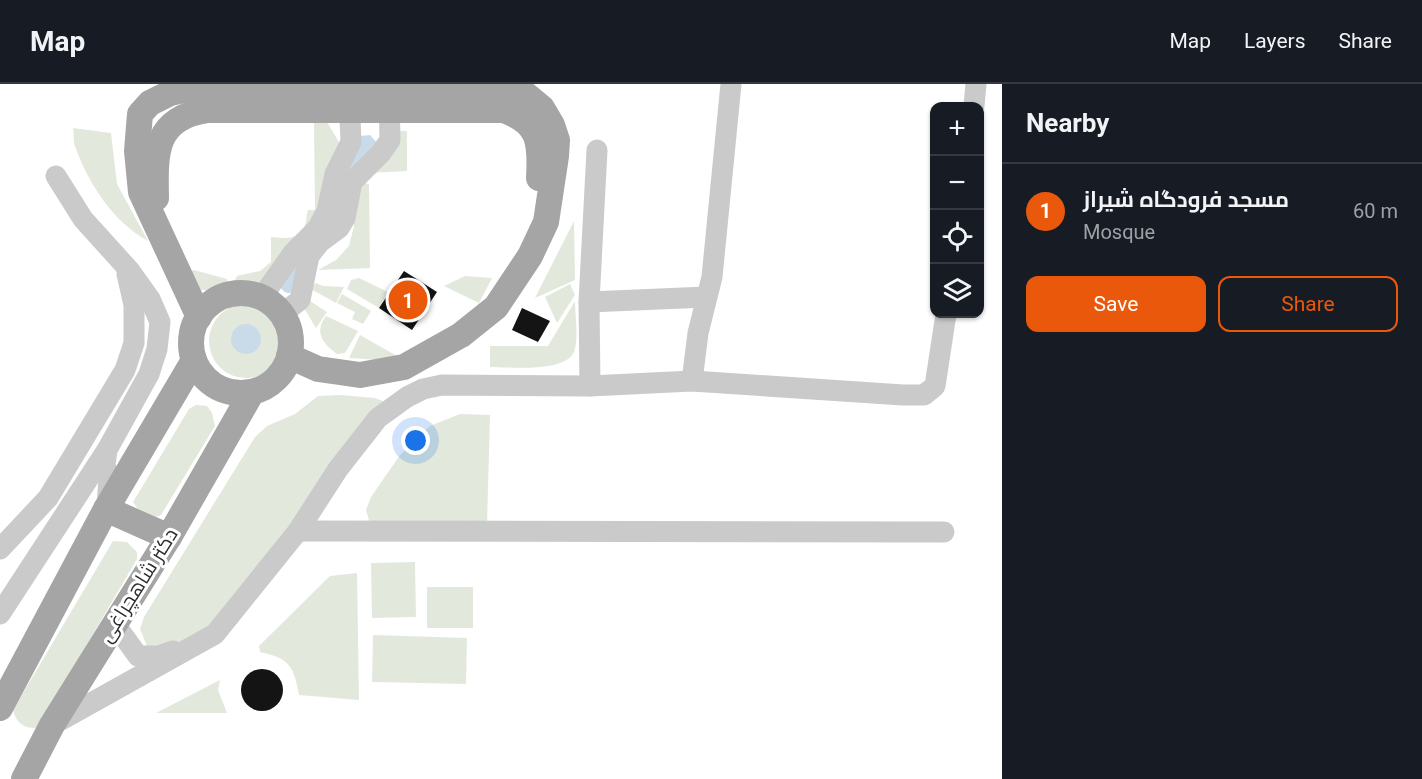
<!DOCTYPE html>
<meta charset="utf-8">
<style>
:root{--surface:#171b24;--page:#20242c;--text:#f1f3f6;--muted:#9ea1a6;--line:#363941;--accent:#ea580c}
body{margin:0;font-family:Roboto,Cairo,sans-serif;background:var(--page);color:var(--text)}
.controls{position:absolute;right:18px;top:18px;display:grid;overflow:hidden;border-radius:12px;box-shadow:0 2px 4px #0004}
.controls button{width:54px;height:54px;display:grid;place-items:center;padding:0;border:0;border-bottom:2px solid var(--line);background:var(--surface);color:var(--text);font:30px sans-serif}
.you{position:absolute;left:416px;top:357px;width:21px;height:21px;margin:-15px;border:4px solid #fff;border-radius:50%;background:#1a73e8;box-shadow:0 0 0 9px #1a73e833}
.badge{display:grid;place-items:center;width:39px;height:39px;border-radius:50%;background:var(--accent);color:#fff;font-size:20px;font-weight:700}
.pin{position:absolute;translate:-50% -50%;border:3px solid #fff;box-shadow:0 2px 6px #0006}
.list{margin:0;padding:0;list-style:none}
h2{display:flex;justify-content:space-between;align-items:center;height:78px;margin:0;padding:0 24px;font-size:26px}
h2 small{font-size:20px;font-weight:400;color:var(--muted)}
.list li{display:grid;grid-template-columns:39px 1fr auto;gap:18px;align-items:center;box-sizing:border-box;height:96px;padding:0 24px;border-top:2px solid var(--line)}
.list b{display:block;font-size:22px;white-space:nowrap}
.list p{margin:0;font-size:20px;white-space:nowrap;color:var(--muted)}
.list em{font-size:20px;font-style:normal;color:var(--muted)}
.actions{display:flex;gap:12px;padding:18px 24px}
.actions a{flex:1;padding:14px 0;border:2px solid var(--accent);border-radius:12px;text-align:center;font-size:21px;color:var(--accent)}
.actions .main{background:var(--accent);color:#fff}
.icon{flex:none;width:33px;height:33px;fill:none;stroke:currentColor;stroke-width:2;stroke-linecap:round;stroke-linejoin:round}
.map{position:relative;flex:none;width:1002px;height:695px;overflow:hidden}
header{display:flex;align-items:center;gap:36px;box-sizing:border-box;height:84px;padding:0 30px;background:var(--surface);border-bottom:2px solid var(--line)}
header strong{font-size:28px}
nav{display:flex;gap:33px;margin-inline-start:auto;font-size:21px}
main{display:flex}
aside{flex:1;background:var(--surface)}
.map>svg:first-child{display:block}
.green{fill:#e2e9dc}
.water{fill:#c9dae8}
.lines{fill:none;stroke-linecap:round;stroke-linejoin:round}
.canal{stroke:#c9dae8;stroke-width:18}
.building{fill:#141414}
.minor{stroke:#cacaca;stroke-width:21}
.major{stroke:#a5a5a5;stroke-width:26}
.labels{text-anchor:middle;dominant-baseline:central;stroke-width:6;stroke-linejoin:round;paint-order:stroke}
.street-label{font-size:20px;fill:#2d2d2d;stroke:#fff}
</style>
<header>
<strong>Map</strong>
<nav><a>Map</a><a>Layers</a><a>Share</a></nav>
</header>
<main>
<div class="map">
<svg width="1002" height="695" viewBox="0 0 1002 695">
<rect width="100%" height="100%" fill="#fff"/>
<g class="green">
<path d="M 326,36 L 340,60 L 319,126 L 262,202 L 236,202 L 234,198 L 237,192 L 260,187 L 271,178 L 271,153 C 283,154 301,157 305,141 C 307,136 306,132 308,126 L 315,126 L 314,37 Z"/>
<path d="M 73,44 L 111,49 L 117,100 L 148,157 C 113,138 88,99 75,62 C 73,57 74,49 73,44 Z"/>
<path d="M 399,47 L 407,47 L 407,87 L 369,89 Z"/>
<path d="M 363,99 L 369,100 L 370,184 L 318,186 L 336,176 L 349,162 L 354,142 L 351,131 Z"/>
<path d="M 574,137 L 575,196 L 535,214 Z"/>
<path d="M 194,186 L 227,195 L 227,206 L 198,206 L 190,187 Z"/>
<path d="M 465,192 L 492,194 L 479,219 L 444,202 Z"/>
<path d="M 359,194 L 388,208 L 379,224 L 347,205 L 351,196 Z"/>
<path d="M 316,199 L 323,202 L 344,203 L 336,219 L 309,204 Z"/>
<path d="M 570,200 L 575,211 L 557,239 L 545,213 Z"/>
<path d="M 342,210 L 371,227 L 363,240 L 352,235 L 355,228 L 337,219 Z"/>
<path d="M 304,213 L 327,228 L 316,244 L 304,224 Z"/>
<path d="M 575,217 C 575,231 579,254 574,268 C 565,289 509,283 490,283 L 490,262 L 548,262 Z"/>
<circle cx="246" cy="257" r="37"/>
<path d="M 326,232 L 358,247 L 345,269 L 337,270 C 322,259 314,248 326,232 Z"/>
<path d="M 360,251 L 397,272 L 378,276 L 349,274 Z"/>
<path d="M 340,311 L 375,314 L 395,322 L 274,488 L 189,561 L 147,562 L 140,545 L 144,533 L 255,353 L 267,342 L 295,330 L 318,312 Z"/>
<path d="M 196,321 L 207,322 L 212,329 L 215,342 L 161,431 L 156,433 L 138,425 L 133,418 L 189,325 Z"/>
<path d="M 460,330 L 490,331 L 487,442 L 371,443 L 366,426 L 371,413 L 400,371 L 430,342 Z"/>
<path d="M 113,457 L 127,458 L 137,468 L 137,475 L 38,644 C 24,645 16,639 13,626 Z"/>
<path d="M 415,478 L 416,533 L 372,534 L 371,479 Z"/>
<path d="M 357,489 L 359,616 L 299,611 C 294,582 289,574 260,568 L 259,562 L 330,492 Z"/>
<rect x="427" y="503" width="46" height="41"/>
<path d="M 373,551 L 467,554 L 466,600 L 372,598 Z"/>
<path d="M 220,596 L 218,606 L 227,629 L 156,629 Z"/>
</g>
<g class="water">
<path d="M 370,51 L 378,60 L 363,74 L 356,69 L 360,52 Z"/>
<circle cx="246" cy="255" r="15"/>
</g>
<g class="lines">
<g class="canal">
<path d="M 340,99 L 360,73"/>
<path d="M 289,200 L 292,181 L 297,170"/>
</g>
</g>
<g class="building">
<path d="M 404,187 L 437,208 L 412,246 L 379,224 Z"/>
<path d="M 522,224 L 550,237 L 538,258 L 512,246 Z"/>
<circle cx="262" cy="606" r="21"/>
</g>
<g class="lines">
<g class="minor">
<path d="M 974,22 L 976,0"/>
<path d="M 56,92 L 83,135 L 130,187 L 150,215 L 160,238 L 157,265 L 149,290 L 107,366 L 105,381 L 109,395 L 107,422"/>
<path d="M 262,213 L 293,169 L 317,145 L 327,127 L 335,90 L 351,58 L 349,11"/>
<path d="M 589,218 L 706,213"/>
<path d="M 282,230 L 300,216 L 309,172 L 320,158 L 339,144 L 345,134 L 352,98 L 381,69 L 390,56 L 389,11"/>
<path d="M 692,297 L 903,311 L 924,311 L 935,302 L 946,230"/>
<path d="M 590,302 L 589,218 L 597,66"/>
<path d="M 298,447 L 944,448"/>
<path d="M 0,465 L 48,414 L 125,286 L 134,259 L 134,221 L 127,190"/>
<path d="M 0,530 L 107,366"/>
<path d="M 114,539 L 138,572 L 159,572 L 173,567"/>
<path d="M 52,641 L 215,550 L 298,447 L 338,385 L 378,334 L 407,313 L 423,305 L 442,301 L 590,302 L 692,297 L 698,249 L 712,193 L 731,0"/>
</g>
<g class="major">
<path d="M 156,114 C 155,68 154,34 208,26 L 503,26 C 540,38 541,59 539,94"/>
<circle cx="241" cy="259" r="50"/>
<path d="M 199,233 L 141,108 L 137,67 L 140,30 L 150,19 L 170,9 L 192,4 L 348,2 L 519,5 L 542,24 L 552,41 L 557,56 L 556,72 L 546,138 L 530,172 L 496,223 L 461,251 L 404,283 L 360,291 L 318,285 L 289,272"/>
<path d="M 106,425 L 169,453"/>
<path d="M 0,624 L 106,425 L 194,276"/>
<path d="M 24,695 L 52,641 L 169,453 L 252,308"/>
</g>
</g>
<g class="labels">
<g class="street-label">
<text transform="translate(138 501) rotate(-58)">دکتر شاهچراغی</text>
</g>
</g>
</svg>
<div class="controls">
<button>+</button>
<button>−</button>
<button><svg class="icon" aria-label="locate" viewBox="0 0 24 24"><circle cx="12" cy="12" r="6"/><path d="M12 2v4M12 18v4M2 12h4M18 12h4"/></svg></button>
<button><svg class="icon" aria-label="layers" viewBox="0 0 24 24"><path d="M12 4l9 5-9 5-9-5zM3 14l9 5 9-5"/></svg></button>
</div>
<div class="you"></div>
<div class="pin badge" style="left:408px;top:216px">1</div>
</div>
<aside>
<h2>Nearby<small></small></h2>
<ul class="list">
<li><span class="badge">1</span><div><b>مسجد فرودگاه شیراز</b><p>Mosque</p></div><em>60 m</em></li>
</ul>
<div class="actions"><a class="main">Save</a><a>Share</a></div>
</aside>
</main>
